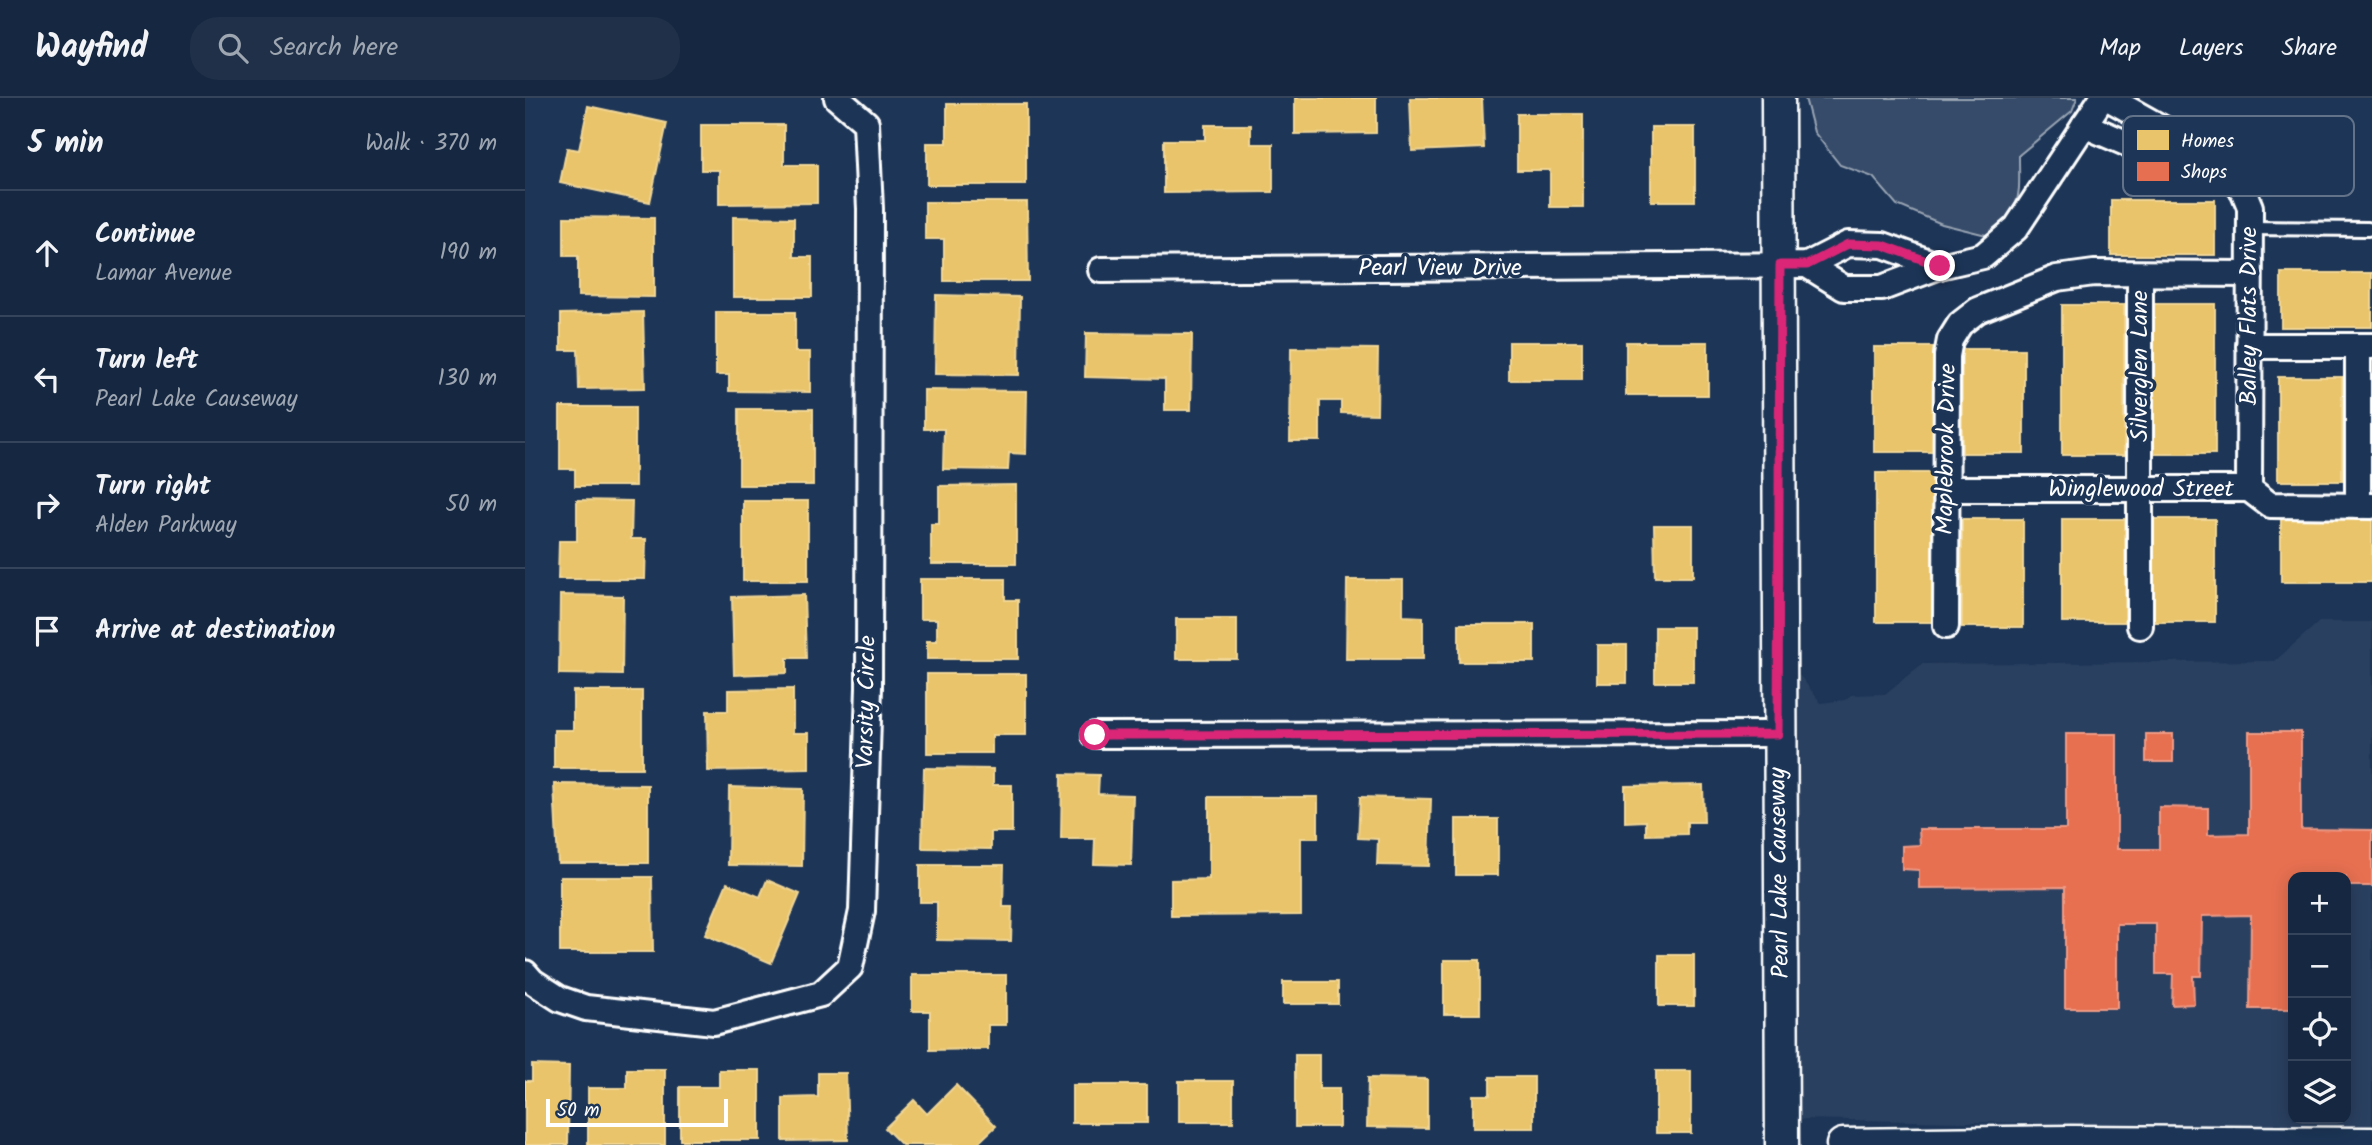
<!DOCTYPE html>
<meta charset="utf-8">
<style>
:root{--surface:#162841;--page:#1f3048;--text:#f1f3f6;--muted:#9ea6b1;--line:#35445a}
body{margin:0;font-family:Kalam,sans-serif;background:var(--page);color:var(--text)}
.controls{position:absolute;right:21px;bottom:21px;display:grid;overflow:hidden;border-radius:14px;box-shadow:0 4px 18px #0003}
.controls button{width:63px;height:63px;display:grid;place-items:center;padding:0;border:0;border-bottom:2px solid var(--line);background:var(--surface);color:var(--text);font:35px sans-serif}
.scale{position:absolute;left:21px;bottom:18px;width:182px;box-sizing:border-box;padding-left:7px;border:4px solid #fff;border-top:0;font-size:19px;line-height:24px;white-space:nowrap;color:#fff;-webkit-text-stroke:5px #1d3557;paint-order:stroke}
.stop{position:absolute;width:21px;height:21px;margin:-16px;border:5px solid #db2777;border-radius:50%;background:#fff}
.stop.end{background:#db2777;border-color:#fff;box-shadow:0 2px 7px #0008}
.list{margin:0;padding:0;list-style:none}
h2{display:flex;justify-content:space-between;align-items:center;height:91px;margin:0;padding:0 28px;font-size:30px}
h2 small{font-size:23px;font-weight:400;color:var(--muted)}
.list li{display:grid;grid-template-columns:46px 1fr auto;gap:21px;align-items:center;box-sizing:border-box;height:126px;padding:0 28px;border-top:2px solid var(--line)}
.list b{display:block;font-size:26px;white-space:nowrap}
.list p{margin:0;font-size:23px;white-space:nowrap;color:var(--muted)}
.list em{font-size:23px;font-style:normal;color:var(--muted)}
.icon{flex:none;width:38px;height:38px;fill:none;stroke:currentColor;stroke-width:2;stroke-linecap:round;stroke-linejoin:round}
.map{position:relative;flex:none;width:1847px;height:1047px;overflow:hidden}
header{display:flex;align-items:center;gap:42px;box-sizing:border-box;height:98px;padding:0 35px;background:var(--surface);border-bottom:2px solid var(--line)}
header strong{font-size:33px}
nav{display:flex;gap:38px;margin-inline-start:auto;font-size:24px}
.search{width:490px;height:63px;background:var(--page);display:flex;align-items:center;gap:18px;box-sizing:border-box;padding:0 24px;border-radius:28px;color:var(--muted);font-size:26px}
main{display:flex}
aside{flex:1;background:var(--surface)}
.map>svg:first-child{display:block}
.built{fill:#2a4161;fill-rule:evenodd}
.green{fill:#364b69;stroke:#9aa5b4;stroke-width:2}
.homes{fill:#e9c46a;stroke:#f0d697;stroke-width:2}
.shops{fill:#e76f51;stroke:#ee9a85;stroke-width:2}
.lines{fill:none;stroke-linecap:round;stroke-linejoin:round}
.service-casing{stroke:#fff;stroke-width:18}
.minor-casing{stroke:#fff;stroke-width:30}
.tertiary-casing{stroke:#fff;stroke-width:37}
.service{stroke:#1d3557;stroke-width:12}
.minor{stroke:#1d3557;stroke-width:24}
.tertiary{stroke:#1d3557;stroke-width:32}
.route{stroke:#db2777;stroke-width:9}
.labels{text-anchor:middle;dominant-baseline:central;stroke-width:7;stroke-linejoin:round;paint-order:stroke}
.street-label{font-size:24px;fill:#fff;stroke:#1d3557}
.key{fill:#1d3557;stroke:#617289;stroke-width:2}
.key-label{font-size:19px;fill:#fff}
</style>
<header>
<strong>Wayfind</strong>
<div class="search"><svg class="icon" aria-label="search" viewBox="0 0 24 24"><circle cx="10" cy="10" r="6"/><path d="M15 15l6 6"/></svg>Search here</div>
<nav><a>Map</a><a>Layers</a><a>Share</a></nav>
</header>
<main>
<aside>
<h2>5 min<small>Walk · 370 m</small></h2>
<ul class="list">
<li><svg class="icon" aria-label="ahead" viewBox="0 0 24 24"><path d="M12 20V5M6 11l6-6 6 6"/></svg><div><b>Continue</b><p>Lamar Avenue</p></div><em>190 m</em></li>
<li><svg class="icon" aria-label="left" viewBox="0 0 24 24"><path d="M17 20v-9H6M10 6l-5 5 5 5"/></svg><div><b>Turn left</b><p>Pearl Lake Causeway</p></div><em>130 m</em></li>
<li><svg class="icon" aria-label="right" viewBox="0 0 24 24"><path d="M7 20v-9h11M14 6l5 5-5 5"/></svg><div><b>Turn right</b><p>Alden Parkway</p></div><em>50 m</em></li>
<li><svg class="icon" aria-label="arrive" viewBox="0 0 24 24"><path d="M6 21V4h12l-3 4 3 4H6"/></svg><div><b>Arrive at destination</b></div></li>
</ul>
</aside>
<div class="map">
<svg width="1847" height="1047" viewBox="0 0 1847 1047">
<rect width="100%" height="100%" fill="#1d3557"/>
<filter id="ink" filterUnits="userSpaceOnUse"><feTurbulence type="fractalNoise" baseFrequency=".0143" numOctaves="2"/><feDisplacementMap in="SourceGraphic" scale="14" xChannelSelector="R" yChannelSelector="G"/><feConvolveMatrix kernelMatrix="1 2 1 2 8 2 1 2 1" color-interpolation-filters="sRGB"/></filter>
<g filter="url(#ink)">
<path class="built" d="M 1794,524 L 1847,524 L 1847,1031 L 1270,1021 L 1266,573 L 1272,574 L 1296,605 L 1320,602 L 1326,597 L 1360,596 L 1397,566 L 1750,563 ZM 1768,779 L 1821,779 L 1821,1021 L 1768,1021 Z"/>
<path class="green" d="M 1280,0 L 1552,0 L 1547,13 L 1494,57 C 1494,100 1499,110 1461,137 L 1417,126 L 1372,107 L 1348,79 L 1315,67 L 1289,34 Z"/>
<g class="homes">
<path d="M 770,0 L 851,0 L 851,35 L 770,36 Z"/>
<path d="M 885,0 L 957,0 L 959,50 L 887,53 Z"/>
<path d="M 422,6 L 501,6 L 501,87 L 402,87 L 402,45 L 422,45 Z"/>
<path d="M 63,8 L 142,25 L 125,104 L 35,85 L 42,50 L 54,52 Z"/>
<path d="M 992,16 L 1058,16 L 1058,109 L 1025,109 L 1025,72 L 992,72 Z"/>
<path d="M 176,27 L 259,27 L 259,67 L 292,67 L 292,105 L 194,106 L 194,72 L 176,72 Z"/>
<path d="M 680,27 L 726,27 L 726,46 L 748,46 L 748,94 L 639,95 L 639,42 L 680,42 Z"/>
<rect x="1126" y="29" width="44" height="74"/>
<rect x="1586" y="102" width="104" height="55"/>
<path d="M 400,104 L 502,104 L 503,183 L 419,183 L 419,141 L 400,141 Z"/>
<path d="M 39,119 L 129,120 L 129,199 L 53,198 L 53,158 L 39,158 Z"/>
<path d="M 208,119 L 269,120 L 269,159 L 287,159 L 287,199 L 208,199 Z"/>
<rect x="1756" y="175" width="91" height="54"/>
<path d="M 411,197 L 495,199 L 494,277 L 410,276 Z"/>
<rect x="1628" y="206" width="62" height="150"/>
<rect x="1537" y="207" width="62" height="150"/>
<path d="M 118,214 L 120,290 L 54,291 L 53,252 L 36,252 L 36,216 Z"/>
<path d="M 191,214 L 270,214 L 270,254 L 285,254 L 285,294 L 204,293 L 204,277 L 191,277 Z"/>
<path d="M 561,235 L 667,236 L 666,312 L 640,312 L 640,281 L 560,279 Z"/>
<rect x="984" y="244" width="73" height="38"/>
<rect x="1101" y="244" width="82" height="53"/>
<rect x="1349" y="249" width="59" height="105"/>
<path d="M 766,250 L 853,251 L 852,316 L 816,315 L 816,303 L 795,303 L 795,343 L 765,343 Z"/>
<rect x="1437" y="251" width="62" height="104"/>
<rect x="1753" y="279" width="64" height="104"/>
<path d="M 399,292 L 502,293 L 501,356 L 484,355 L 483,372 L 418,371 L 419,331 L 399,331 Z"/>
<path d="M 35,309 L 110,309 L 110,388 L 50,388 L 50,371 L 35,371 Z"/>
<rect x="214" y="311" width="74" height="76"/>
<rect x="1351" y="375" width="56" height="149"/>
<path d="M 491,387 L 491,466 L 406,466 L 406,426 L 414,426 L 414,388 Z"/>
<path d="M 52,402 L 107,403 L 106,441 L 121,441 L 120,481 L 33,481 L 34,443 L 52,443 Z"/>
<rect x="218" y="403" width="65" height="80"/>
<rect x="1756" y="418" width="91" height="66"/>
<rect x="1437" y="421" width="61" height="108"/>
<rect x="1537" y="421" width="63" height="103"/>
<rect x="1628" y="421" width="62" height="103"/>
<path d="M 1129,427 L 1168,427 L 1168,479 L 1130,479 Z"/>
<path d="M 395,481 L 480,481 L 480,502 L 493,502 L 493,561 L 402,561 L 402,543 L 412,543 L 412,521 L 395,521 Z"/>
<path d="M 822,482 L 878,482 L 878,518 L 898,519 L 898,561 L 821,561 Z"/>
<path d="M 35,497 L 98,498 L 97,577 L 34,576 Z"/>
<path d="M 279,497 L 281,560 L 262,560 L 262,575 L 209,577 L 207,499 Z"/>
<rect x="651" y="521" width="61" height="40"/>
<rect x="934" y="526" width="75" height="38"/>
<rect x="1130" y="529" width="38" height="55"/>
<rect x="1072" y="547" width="30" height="38"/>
<path d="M 402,576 L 501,576 L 501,637 L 467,637 L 467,655 L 402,655 Z"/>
<path d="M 268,591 L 268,635 L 284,635 L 284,671 L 183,673 L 182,613 L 203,613 L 203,592 Z"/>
<path d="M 48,593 L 117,593 L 117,670 L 29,670 L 29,632 L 48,632 Z"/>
<path d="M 399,670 L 468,671 L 468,687 L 487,687 L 487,734 L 466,734 L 466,751 L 397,750 Z"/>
<path d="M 537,676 L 574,677 L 573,696 L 608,697 L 606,767 L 569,766 L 570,741 L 536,741 Z"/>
<path d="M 29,686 L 123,687 L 123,765 L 33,765 Z"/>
<path d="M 1178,687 L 1179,724 L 1162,724 L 1162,736 L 1121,737 L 1121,723 L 1100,724 L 1100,688 Z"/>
<path d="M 204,689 L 278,691 L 277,768 L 203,767 Z"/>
<path d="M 684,699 L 793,699 L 793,740 L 776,740 L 776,817 L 646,818 L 646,782 L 684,781 Z"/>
<path d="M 835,699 L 906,701 L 904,768 L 852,767 L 853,741 L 833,740 Z"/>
<rect x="931" y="721" width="42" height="56"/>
<path d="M 395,767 L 479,767 L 478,809 L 487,809 L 486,843 L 412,842 L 412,804 L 395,804 Z"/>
<path d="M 35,779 L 127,779 L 128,854 L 35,854 Z"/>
<path d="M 242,782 L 275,796 L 246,865 L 180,837 L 202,785 L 235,799 Z"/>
<rect x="1134" y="857" width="35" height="51"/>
<rect x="919" y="862" width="36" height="54"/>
<path d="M 387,877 L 481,877 L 481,927 L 463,927 L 463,951 L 405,952 L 405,913 L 387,913 Z"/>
<rect x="758" y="884" width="55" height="22"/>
<path d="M 770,957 L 794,957 L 794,991 L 814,991 L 814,1029 L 770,1029 Z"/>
<path d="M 7,967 L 44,968 L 43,1047 L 0,1047 L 0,983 L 7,983 Z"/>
<path d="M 102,971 L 140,971 L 140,1047 L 63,1047 L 63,990 L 102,990 Z"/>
<path d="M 194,972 L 235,972 L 235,1042 L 155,1042 L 155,989 L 194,989 Z"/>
<rect x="1131" y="973" width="35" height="62"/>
<path d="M 293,975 L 321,975 L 323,1042 L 258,1043 L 258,1000 L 293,999 Z"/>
<path d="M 965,979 L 1009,979 L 1009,1030 L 948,1030 L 948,997 L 965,997 Z"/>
<path d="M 843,980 L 902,981 L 902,1030 L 842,1029 Z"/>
<rect x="654" y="983" width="54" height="41"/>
<path d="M 431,987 L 471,1028 L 451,1047 L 377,1047 L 360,1030 L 389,1002 L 402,1016 Z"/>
<rect x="547" y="987" width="75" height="38"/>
</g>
<g class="shops">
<path d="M 1724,634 L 1776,634 L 1776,731 L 1847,732 L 1847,788 L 1821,788 L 1821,779 L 1768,779 L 1768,911 L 1725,911 L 1726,817 L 1677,818 L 1676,878 L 1668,878 L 1669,906 L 1647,907 L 1648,876 L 1631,876 L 1631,826 L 1592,826 L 1592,910 L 1540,910 L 1540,789 L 1394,790 L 1394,772 L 1377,771 L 1377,748 L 1395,747 L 1394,731 L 1541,731 L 1541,636 L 1592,636 L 1592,751 L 1634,751 L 1634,709 L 1683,710 L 1683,737 L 1724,736 Z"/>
<rect x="1621" y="636" width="27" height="28"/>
</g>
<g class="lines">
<defs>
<path id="service" d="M 1725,130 L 1843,131"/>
<g id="minor">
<path d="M 1583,0 L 1653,39 L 1682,64 L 1702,76 L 1718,92 L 1725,109 L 1724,391"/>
<path d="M 1559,27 L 1647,65 L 1682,64"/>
<path d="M 1282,167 L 1319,190 L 1357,190 L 1415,168 L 1458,158 L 1491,130 L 1577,0"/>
<path d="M 576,172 L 1282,167 L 1323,146 L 1358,147 L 1415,168"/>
<path d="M 1615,176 L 1615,528"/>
<path d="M 1724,248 L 1847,248"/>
<path d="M 1833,248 L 1833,408"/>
<path d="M 1422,391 L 1724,391 L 1745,407 L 1847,408"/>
<path d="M 1421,528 L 1422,258 L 1425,242 L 1435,226 L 1453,212 L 1532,180 L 1569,175 L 1724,176"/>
<path d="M 570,637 L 1253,636"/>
<path d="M 0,875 L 7,883 L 35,901 L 61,910 L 189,924 L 296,896 L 325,869 L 337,813 L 344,589 L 345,111 L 341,25 L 312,0"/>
</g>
<g id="tertiary">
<path d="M 1253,0 L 1257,1047"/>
<path d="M 1318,1047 L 1546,1044 L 1847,1046"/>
</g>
</defs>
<use href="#service" class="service-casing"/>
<use href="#minor" class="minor-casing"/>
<use href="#tertiary" class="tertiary-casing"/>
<use href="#service" class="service"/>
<use href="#minor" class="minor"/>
<use href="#tertiary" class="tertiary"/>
</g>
</g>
<g class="lines" filter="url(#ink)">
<path class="route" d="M 570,637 L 1253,636 L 1255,167 L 1282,167 L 1323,146 L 1358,147 L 1415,168"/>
</g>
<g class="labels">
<g class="street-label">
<text x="915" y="170">Pearl View Drive</text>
<text transform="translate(1724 218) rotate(-90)">Balley Flats Drive</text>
<text transform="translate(1615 268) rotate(-90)">Silverglen Lane</text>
<text transform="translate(1422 351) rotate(-89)">Maplebrook Drive</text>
<text x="1616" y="391">Winglewood Street</text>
<text transform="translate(342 604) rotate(-89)">Varsity Circle</text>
<text transform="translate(1255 775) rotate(-91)">Pearl Lake Causeway</text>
</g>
</g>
<rect x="1598" y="18" width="231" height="80" rx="10" class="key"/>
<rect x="1612" y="32" width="32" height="20" fill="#e9c46a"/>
<rect x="1612" y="64" width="32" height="19" fill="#e76f51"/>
<g class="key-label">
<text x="1656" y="49">Homes</text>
<text x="1656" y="80">Shops</text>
</g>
</svg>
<div class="controls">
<button>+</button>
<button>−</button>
<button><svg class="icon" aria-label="locate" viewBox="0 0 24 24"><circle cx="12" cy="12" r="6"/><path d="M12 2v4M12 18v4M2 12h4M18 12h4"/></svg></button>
<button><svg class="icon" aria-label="layers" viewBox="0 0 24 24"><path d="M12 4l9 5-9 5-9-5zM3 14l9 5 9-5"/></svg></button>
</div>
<div class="scale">50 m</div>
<div class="stop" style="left:570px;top:637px"></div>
<div class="stop end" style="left:1415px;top:168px"></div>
</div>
</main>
